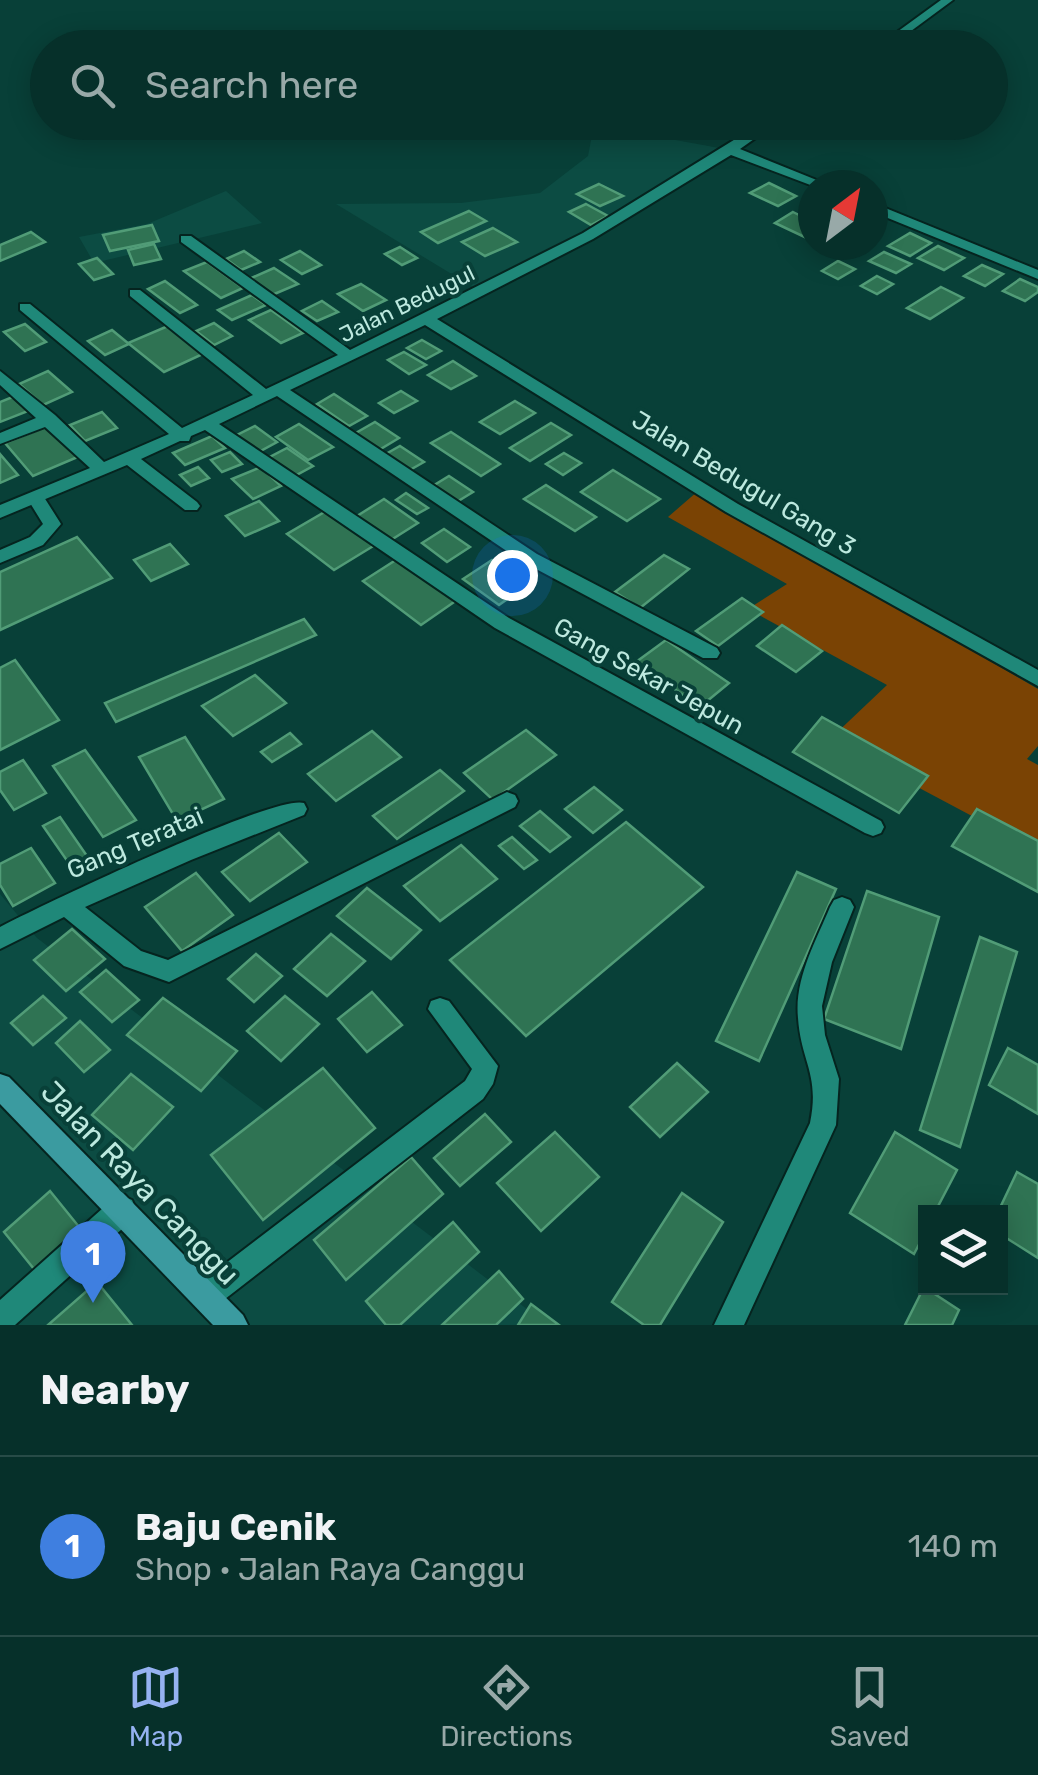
<!DOCTYPE html>
<meta charset="utf-8">
<style>
:root{--surface:#06302a;--page:#0f3832;--text:#f1f3f6;--muted:#98a9a8;--line:#274b47;--accent:#95b2f1}
body{margin:0;font-family:Rubik,sans-serif;background:var(--page);color:var(--text)}
.controls{position:absolute;right:30px;bottom:30px;display:grid;overflow:hidden;border-radius:0px;box-shadow:0 5px 25px #0003}
.controls button{width:90px;height:90px;display:grid;place-items:center;padding:0;border:0;border-bottom:2px solid var(--line);background:var(--surface);color:var(--text);font:50px sans-serif}
.compass{position:absolute;left:798px;top:170px;width:90px;height:90px;border-radius:50%;background:var(--surface);box-shadow:0 5px 25px #0003;rotate:32deg}
.you{position:absolute;left:512px;top:575px;width:35px;height:35px;margin:-25px;border:8px solid #fff;border-radius:50%;background:#1a73e8;box-shadow:0 0 0 15px #1a73e833}
.badge{display:grid;place-items:center;width:65px;height:65px;border-radius:50%;background:var(--accent);color:#fff;font-size:32px;font-weight:700}
.pin{position:absolute;translate:-50% -82px;filter:drop-shadow(0 2px 5px #0008)}
.pin::after{content:'';position:absolute;top:52px;width:35px;height:30px;background:inherit;clip-path:polygon(0 0,100% 0,50% 100%)}
.list{margin:0;padding:0;list-style:none}
h2{display:flex;justify-content:space-between;align-items:center;height:130px;margin:0;padding:0 40px;font-size:42px}
h2 small{font-size:32px;font-weight:400;color:var(--muted)}
.list li{display:grid;grid-template-columns:65px 1fr auto;gap:30px;align-items:center;box-sizing:border-box;height:180px;padding:0 40px;border-top:2px solid var(--line)}
.list b{display:block;font-size:38px;white-space:nowrap}
.list p{margin:0;font-size:32px;white-space:nowrap;color:var(--muted)}
.list em{font-size:32px;font-style:normal;color:var(--muted)}
.icon{flex:none;width:55px;height:55px;fill:none;stroke:currentColor;stroke-width:2;stroke-linecap:round;stroke-linejoin:round}
.map{position:relative;flex:none;width:1038px;height:1325px;overflow:hidden}
.search{position:absolute;background:var(--surface);box-shadow:0 5px 25px #0003;left:30px;right:30px;top:30px;height:110px;display:flex;align-items:center;gap:25px;box-sizing:border-box;padding:0 35px;border-radius:55px;color:var(--muted);font-size:38px}
.sheet{height:310px;background:var(--surface)}
nav{display:flex;justify-content:space-around;align-items:center;box-sizing:border-box;height:140px;border-top:2px solid var(--line);background:var(--surface);font-size:28px;color:var(--muted)}
nav a{display:grid;justify-items:center;gap:5px}
nav .on{color:var(--accent)}
.map>svg:first-child{display:block}
.built{fill:#0c4c43}
.green{fill:#7a4304}
.building{fill:#2f7353;stroke:#519c77;stroke-width:2.5}
.lines{fill:none;stroke-linecap:round;stroke-linejoin:round}
.lane-casing{stroke:#05241f;stroke-width:4}
.street-casing{stroke:#05241f;stroke-width:4}
.secondary-casing{stroke:#05241f;stroke-width:4}
.lane{fill:#1f8879;fill-rule:evenodd}
.street{fill:#1f8879;fill-rule:evenodd}
.secondary{fill:#3b9ba0;fill-rule:evenodd}
.labels{text-anchor:middle;dominant-baseline:central;stroke-width:8;stroke-linejoin:round;paint-order:stroke}
.far-street-label{font-size:22px;fill:#bde9df;stroke:#084038}
.street-label{font-size:25px;fill:#bde9df;stroke:#084038}
.near-street-label{font-size:30px;fill:#bde9df;stroke:#084038}
</style>
<div class="map">
<svg width="1038" height="1325" viewBox="0 0 1038 1325">
<rect width="100%" height="100%" fill="#084038"/>
<g class="built">
<path d="M 594,125 L 730,150 L 641,211 L 483,293 L 336,204 L 461,203 L 540,193 L 588,156 Z"/>
<path d="M 226,191 L 262,223 L 94,263 L 79,237 L 147,224 Z"/>
<path d="M 0,894 L 37,938 L 548,1325 L 0,1325 Z"/>
</g>
<path class="green" d="M 698,491 L 1038,689 L 1038,746 L 1027,759 L 1038,765 L 1038,851 L 829,740 L 887,685 L 748,609 L 787,584 L 668,517 Z"/>
<g class="building">
<path d="M 769,183 L 796,196 L 778,206 L 750,193 Z"/>
<path d="M 599,184 L 623,196 L 600,206 L 577,194 Z"/>
<path d="M 586,204 L 608,216 L 591,225 L 569,212 Z"/>
<path d="M 469,211 L 486,221 L 438,243 L 421,232 Z"/>
<path d="M 793,212 L 813,222 L 813,241 L 775,223 Z"/>
<path d="M 152,225 L 159,241 L 110,251 L 103,235 Z"/>
<path d="M 493,228 L 517,242 L 485,256 L 462,242 Z"/>
<path d="M 31,232 L 45,242 L 0,261 L 0,245 Z"/>
<path d="M 910,233 L 931,243 L 910,256 L 888,246 Z"/>
<path d="M 154,244 L 161,259 L 134,265 L 128,250 Z"/>
<path d="M 938,246 L 964,258 L 944,270 L 918,258 Z"/>
<path d="M 400,247 L 417,258 L 402,265 L 385,254 Z"/>
<path d="M 244,251 L 260,262 L 241,270 L 226,259 Z"/>
<path d="M 300,251 L 321,265 L 302,274 L 281,260 Z"/>
<path d="M 884,252 L 911,264 L 896,273 L 869,261 Z"/>
<path d="M 97,258 L 113,274 L 94,280 L 79,264 Z"/>
<path d="M 838,261 L 855,269 L 838,279 L 822,271 Z"/>
<path d="M 207,262 L 243,288 L 221,298 L 184,271 Z"/>
<path d="M 982,265 L 1003,274 L 985,286 L 964,276 Z"/>
<path d="M 274,268 L 298,284 L 272,295 L 249,279 Z"/>
<path d="M 877,276 L 893,284 L 877,294 L 861,286 Z"/>
<path d="M 1020,279 L 1038,287 L 1038,292 L 1025,301 L 1003,291 Z"/>
<path d="M 165,281 L 197,305 L 180,313 L 148,289 Z"/>
<path d="M 361,284 L 386,300 L 363,311 L 338,294 Z"/>
<path d="M 941,287 L 963,298 L 930,319 L 907,308 Z"/>
<path d="M 252,295 L 266,305 L 232,320 L 218,310 Z"/>
<path d="M 322,301 L 338,312 L 317,321 L 302,311 Z"/>
<path d="M 271,310 L 303,333 L 281,343 L 249,320 Z"/>
<path d="M 214,323 L 232,336 L 214,345 L 196,331 Z"/>
<path d="M 25,324 L 46,342 L 25,351 L 4,332 Z"/>
<path d="M 168,326 L 205,353 L 164,372 L 128,343 Z"/>
<path d="M 112,330 L 129,344 L 105,355 L 88,341 Z"/>
<path d="M 422,340 L 441,351 L 426,359 L 407,348 Z"/>
<path d="M 404,352 L 426,365 L 409,374 L 388,360 Z"/>
<path d="M 453,361 L 476,376 L 451,389 L 428,375 Z"/>
<path d="M 48,371 L 72,392 L 43,405 L 19,384 Z"/>
<path d="M 401,391 L 417,401 L 394,413 L 379,403 Z"/>
<path d="M 334,394 L 367,416 L 349,426 L 317,404 Z"/>
<path d="M 15,396 L 28,411 L 0,422 L 0,402 Z"/>
<path d="M 515,401 L 535,413 L 500,434 L 480,422 Z"/>
<path d="M 102,412 L 117,428 L 85,441 L 70,425 Z"/>
<path d="M 375,422 L 399,438 L 379,450 L 354,434 Z"/>
<path d="M 551,423 L 571,435 L 530,461 L 510,448 Z"/>
<path d="M 52,424 L 80,456 L 33,476 L 5,443 Z"/>
<path d="M 299,424 L 333,447 L 308,460 L 276,437 Z"/>
<path d="M 255,426 L 277,442 L 255,454 L 233,437 Z"/>
<path d="M 451,432 L 500,464 L 481,476 L 431,443 Z"/>
<path d="M 212,436 L 225,448 L 185,465 L 173,453 Z"/>
<path d="M 400,446 L 424,462 L 408,471 L 384,455 Z"/>
<path d="M 287,448 L 313,466 L 291,478 L 266,459 Z"/>
<path d="M 230,452 L 242,464 L 222,472 L 211,460 Z"/>
<path d="M 564,453 L 581,463 L 563,475 L 546,464 Z"/>
<path d="M 0,454 L 18,475 L 0,483 Z"/>
<path d="M 198,467 L 209,478 L 191,486 L 180,475 Z"/>
<path d="M 261,467 L 281,486 L 253,499 L 232,479 Z"/>
<path d="M 613,470 L 660,499 L 627,521 L 581,492 Z"/>
<path d="M 449,476 L 473,492 L 455,503 L 431,487 Z"/>
<path d="M 546,485 L 596,517 L 575,531 L 524,499 Z"/>
<path d="M 406,493 L 428,508 L 417,514 L 396,500 Z"/>
<path d="M 384,499 L 418,523 L 391,540 L 357,516 Z"/>
<path d="M 259,501 L 279,521 L 245,536 L 226,516 Z"/>
<path d="M 328,510 L 375,545 L 334,570 L 287,534 Z"/>
<path d="M 444,529 L 470,547 L 447,562 L 422,543 Z"/>
<path d="M 77,537 L 112,578 L 0,630 L 0,572 Z"/>
<path d="M 170,544 L 188,564 L 151,581 L 134,560 Z"/>
<path d="M 664,555 L 689,569 L 640,608 L 615,592 Z"/>
<path d="M 399,558 L 457,600 L 421,625 L 363,581 Z"/>
<path d="M 492,560 L 527,585 L 499,605 L 463,579 Z"/>
<path d="M 742,598 L 763,612 L 718,646 L 696,631 Z"/>
<path d="M 304,619 L 316,635 L 116,722 L 105,703 Z"/>
<path d="M 782,625 L 822,651 L 796,672 L 757,646 Z"/>
<path d="M 666,640 L 729,683 L 700,707 L 636,662 Z"/>
<path d="M 15,660 L 59,720 L 0,750 L 0,668 Z"/>
<path d="M 255,675 L 286,703 L 233,736 L 202,706 Z"/>
<path d="M 822,717 L 928,776 L 899,813 L 793,752 Z"/>
<path d="M 526,730 L 556,755 L 493,800 L 464,773 Z"/>
<path d="M 372,731 L 401,757 L 336,801 L 308,774 Z"/>
<path d="M 290,733 L 301,744 L 272,762 L 261,752 Z"/>
<path d="M 185,737 L 224,799 L 177,821 L 139,757 Z"/>
<path d="M 85,750 L 136,820 L 103,837 L 53,766 Z"/>
<path d="M 23,760 L 46,793 L 14,810 L 0,790 L 0,772 Z"/>
<path d="M 440,770 L 464,791 L 397,839 L 373,816 Z"/>
<path d="M 594,787 L 622,810 L 593,833 L 565,809 Z"/>
<path d="M 977,809 L 1038,841 L 1038,892 L 952,846 Z"/>
<path d="M 540,811 L 570,837 L 550,852 L 520,826 Z"/>
<path d="M 60,817 L 87,856 L 70,865 L 43,826 Z"/>
<path d="M 626,822 L 703,887 L 526,1036 L 450,960 Z"/>
<path d="M 279,833 L 307,862 L 250,901 L 222,872 Z"/>
<path d="M 512,837 L 537,860 L 524,869 L 499,846 Z"/>
<path d="M 461,845 L 497,879 L 440,921 L 404,886 Z"/>
<path d="M 31,848 L 55,883 L 13,906 L 0,885 L 0,864 Z"/>
<path d="M 797,872 L 836,889 L 759,1061 L 716,1041 Z"/>
<path d="M 196,873 L 233,915 L 182,951 L 145,907 Z"/>
<path d="M 367,888 L 421,930 L 391,959 L 337,916 Z"/>
<path d="M 867,891 L 939,917 L 901,1049 L 824,1019 Z"/>
<path d="M 72,929 L 105,959 L 66,991 L 34,960 Z"/>
<path d="M 331,934 L 365,961 L 327,996 L 294,969 Z"/>
<path d="M 980,937 L 1017,952 L 960,1147 L 920,1130 Z"/>
<path d="M 256,954 L 282,976 L 254,1002 L 228,979 Z"/>
<path d="M 106,970 L 139,1000 L 112,1022 L 80,992 Z"/>
<path d="M 372,992 L 402,1025 L 367,1052 L 338,1019 Z"/>
<path d="M 43,996 L 66,1018 L 33,1045 L 11,1023 Z"/>
<path d="M 285,996 L 319,1024 L 281,1061 L 247,1031 Z"/>
<path d="M 163,998 L 237,1051 L 201,1091 L 127,1035 Z"/>
<path d="M 80,1021 L 110,1050 L 84,1072 L 56,1043 Z"/>
<path d="M 1008,1048 L 1038,1065 L 1038,1114 L 989,1085 Z"/>
<path d="M 677,1063 L 708,1092 L 660,1137 L 630,1107 Z"/>
<path d="M 323,1068 L 375,1128 L 263,1220 L 211,1155 Z"/>
<path d="M 131,1074 L 173,1107 L 133,1150 L 92,1115 Z"/>
<path d="M 485,1114 L 511,1142 L 460,1186 L 434,1158 Z"/>
<path d="M 555,1132 L 599,1177 L 541,1231 L 497,1183 Z"/>
<path d="M 895,1132 L 957,1170 L 935,1212 L 926,1212 L 926,1231 L 914,1254 L 850,1213 Z"/>
<path d="M 411,1157 L 443,1194 L 346,1280 L 314,1240 Z"/>
<path d="M 1017,1172 L 1038,1184 L 1038,1258 L 1000,1234 L 998,1212 Z"/>
<path d="M 50,1191 L 84,1233 L 38,1274 L 4,1232 Z"/>
<path d="M 682,1193 L 723,1222 L 660,1325 L 644,1325 L 612,1302 Z"/>
<path d="M 453,1222 L 479,1252 L 400,1325 L 386,1325 L 366,1301 Z"/>
<path d="M 499,1271 L 523,1299 L 496,1325 L 442,1325 Z"/>
<path d="M 97,1282 L 132,1325 L 48,1325 Z"/>
<path d="M 924,1287 L 959,1310 L 952,1325 L 905,1325 Z"/>
<path d="M 531,1304 L 559,1325 L 518,1325 Z"/>
</g>
<g class="lines">
<defs>
<g id="lane">
<path d="M 36,492 L 42,494 L 61,524 L 43,545 L 0,563 L 0,550 L 30,537 L 43,524 L 27,498 Z"/>
<path d="M 440,998 L 449,1001 L 498,1066 L 493,1084 L 483,1099 L 216,1306 L 206,1310 L 196,1306 L 192,1296 L 196,1286 L 465,1081 L 472,1069 L 428,1009 L 431,1001 Z"/>
</g>
<g id="street">
<path d="M 941,0 L 953,0 L 888,48 L 875,48 Z"/>
<path d="M 763,122 L 778,122 L 740,149 L 829,185 L 813,186 L 731,155 L 593,239 L 437,319 L 738,504 L 1038,670 L 1038,686 L 726,512 L 425,325 L 290,390 L 537,554 L 717,648 L 720,653 L 717,658 L 703,658 L 523,562 L 277,396 L 219,424 L 509,618 L 881,821 L 884,827 L 881,833 L 873,836 L 865,833 L 495,628 L 205,430 L 191,436 L 189,441 L 180,441 L 141,459 L 197,502 L 200,506 L 197,510 L 185,510 L 127,465 L 0,518 L 0,505 L 90,468 L 45,427 L 0,444 L 0,433 L 36,418 L 0,385 L 0,371 L 55,415 L 104,462 L 169,434 L 20,310 L 20,304 L 30,304 L 182,428 L 253,395 L 130,296 L 130,290 L 140,290 L 266,389 L 338,355 L 181,242 L 181,236 L 191,236 L 350,350 L 583,233 Z"/>
<path d="M 873,203 L 1038,270 L 1038,279 L 873,212 Z"/>
<path d="M 507,792 L 515,795 L 518,801 L 515,807 L 169,982 L 124,966 L 64,917 L 0,949 L 0,927 C 38,907 276,793 304,803 L 307,809 L 304,815 L 191,860 L 85,907 L 141,951 L 168,960 Z"/>
<path d="M 842,897 L 850,900 L 854,907 L 832,962 L 822,1006 L 825,1035 L 839,1079 L 836,1125 L 744,1325 L 714,1325 L 810,1123 C 820,1074 801,1062 798,1018 C 794,979 816,941 830,907 L 834,900 Z"/>
<path d="M 122,1196 L 132,1200 L 136,1210 L 132,1220 L 15,1325 L 0,1325 L 0,1300 L 112,1200 Z"/>
</g>
<path id="secondary" d="M 0,1074 L 9,1077 L 243,1315 L 248,1325 L 213,1325 L 0,1104 Z"/>
</defs>
<use href="#lane" class="lane-casing"/>
<use href="#street" class="street-casing"/>
<use href="#secondary" class="secondary-casing"/>
<use href="#lane" class="lane"/>
<use href="#street" class="street"/>
<use href="#secondary" class="secondary"/>
</g>
<g class="labels">
<g class="far-street-label">
<text transform="translate(407 304) rotate(-26)">Jalan Bedugul</text>
</g>
<g class="street-label">
<text transform="translate(744 483) rotate(31)">Jalan Bedugul Gang 3</text>
<text transform="translate(649 676) rotate(29)">Gang Sekar Jepun</text>
<text transform="translate(135 843) rotate(-23)">Gang Teratai</text>
</g>
<g class="near-street-label">
<text transform="translate(140 1183) rotate(46)">Jalan Raya Canggu</text>
</g>
</g>
</svg>
<div class="controls">
<button><svg class="icon" aria-label="layers" viewBox="0 0 24 24"><path d="M12 4l9 5-9 5-9-5zM3 14l9 5 9-5"/></svg></button>
</div>
<svg class="compass" viewBox="-18 -18 36 36"><path d="M0-13l5 13h-10z" fill="#e53935"/><path d="M0 13l5-13h-10z" fill="#98a9a8"/></svg>
<div class="you"></div>
<div class="pin badge" style="left:93px;top:1303px;background:#3f7fe0">1</div>
<div class="search"><svg class="icon" aria-label="search" viewBox="0 0 24 24"><circle cx="10" cy="10" r="6"/><path d="M15 15l6 6"/></svg>Search here</div>
</div>
<section class="sheet">
<h2>Nearby<small></small></h2>
<ul class="list">
<li><span class="badge" style="background:#3f7fe0">1</span><div><b>Baju Cenik</b><p>Shop · Jalan Raya Canggu</p></div><em>140 m</em></li>
</ul>
</section>
<nav>
<a class="on"><svg class="icon" aria-label="map" viewBox="0 0 24 24"><path d="M3 6l6-2 6 2 6-2v14l-6 2-6-2-6 2zM9 4v14M15 6v14"/></svg>Map</a>
<a><svg class="icon" aria-label="directions" viewBox="0 0 24 24"><path d="M12 3l9 9-9 9-9-9zM9 14v-3h6M13 9l2 2-2 2"/></svg>Directions</a>
<a><svg class="icon" aria-label="saved" viewBox="0 0 24 24"><path d="M7 4h10v16l-5-4-5 4z"/></svg>Saved</a>
</nav>
